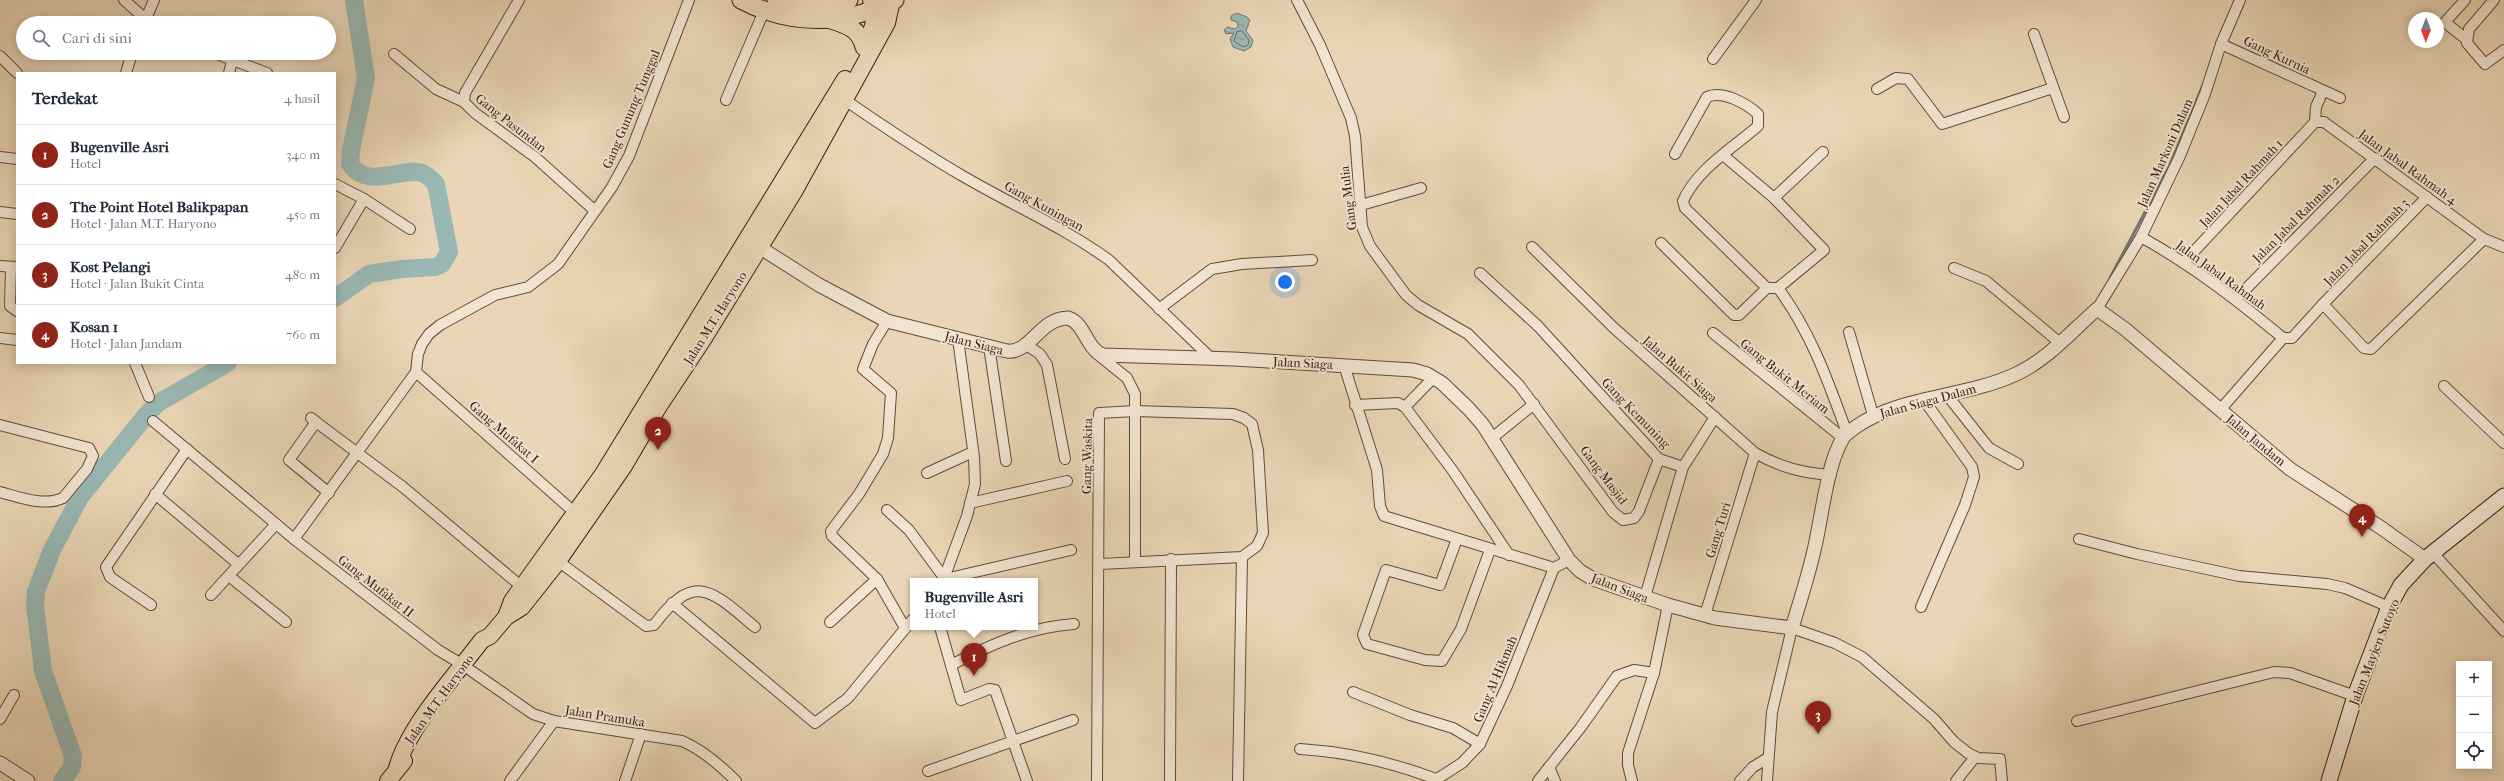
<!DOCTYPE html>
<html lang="id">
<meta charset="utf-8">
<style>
:root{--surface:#fff;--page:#f6f6f7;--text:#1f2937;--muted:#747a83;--line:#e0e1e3;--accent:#8f2418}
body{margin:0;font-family:"IM FELL French Canon",serif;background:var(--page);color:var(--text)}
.controls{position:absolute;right:12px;bottom:12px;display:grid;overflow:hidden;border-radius:0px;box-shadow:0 2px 10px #0003}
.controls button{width:36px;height:36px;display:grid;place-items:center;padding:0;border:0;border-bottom:1px solid var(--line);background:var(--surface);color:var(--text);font:20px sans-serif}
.compass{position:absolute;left:2408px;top:12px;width:36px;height:36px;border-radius:50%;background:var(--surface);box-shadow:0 2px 10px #0003;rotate:181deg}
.you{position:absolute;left:1285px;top:282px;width:14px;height:14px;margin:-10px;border:3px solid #fff;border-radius:50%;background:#1a73e8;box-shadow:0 0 0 6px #1a73e833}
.badge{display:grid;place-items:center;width:26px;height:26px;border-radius:50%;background:var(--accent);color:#fff;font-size:13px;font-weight:700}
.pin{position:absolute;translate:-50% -33px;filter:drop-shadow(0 1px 2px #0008)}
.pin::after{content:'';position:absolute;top:21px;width:14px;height:12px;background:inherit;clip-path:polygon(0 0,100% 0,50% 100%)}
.popup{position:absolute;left:910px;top:578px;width:128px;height:52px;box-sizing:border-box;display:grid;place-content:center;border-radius:0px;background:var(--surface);filter:drop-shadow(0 1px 3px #0005);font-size:13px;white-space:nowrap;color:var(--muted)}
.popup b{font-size:15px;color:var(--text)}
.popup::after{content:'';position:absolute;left:50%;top:100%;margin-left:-8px;border:8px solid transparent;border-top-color:var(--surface)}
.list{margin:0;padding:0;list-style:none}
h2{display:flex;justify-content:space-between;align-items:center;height:52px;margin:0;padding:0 16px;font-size:17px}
h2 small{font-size:13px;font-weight:400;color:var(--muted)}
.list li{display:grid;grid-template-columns:26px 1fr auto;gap:12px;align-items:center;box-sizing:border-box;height:60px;padding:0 16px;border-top:1px solid var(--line)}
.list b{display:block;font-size:15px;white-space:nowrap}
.list p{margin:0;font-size:13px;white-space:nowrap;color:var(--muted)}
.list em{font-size:13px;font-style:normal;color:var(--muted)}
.icon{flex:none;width:22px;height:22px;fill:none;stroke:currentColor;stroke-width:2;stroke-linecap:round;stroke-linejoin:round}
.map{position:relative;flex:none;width:2504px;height:781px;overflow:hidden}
.search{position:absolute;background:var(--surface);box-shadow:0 2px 10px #0003;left:16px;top:16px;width:320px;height:44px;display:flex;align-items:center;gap:10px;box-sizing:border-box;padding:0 14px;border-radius:22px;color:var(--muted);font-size:15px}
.panel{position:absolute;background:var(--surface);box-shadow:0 2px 10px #0003;left:16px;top:72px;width:320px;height:292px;border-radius:0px}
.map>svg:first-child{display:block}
.water{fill:url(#water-ripples);stroke:#727a72}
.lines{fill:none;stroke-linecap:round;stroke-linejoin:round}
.shore{stroke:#686a62;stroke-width:1}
.stream{stroke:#727a72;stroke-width:3}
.river{stroke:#99b8b4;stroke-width:18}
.minor-casing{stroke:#644a3a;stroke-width:12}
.tertiary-casing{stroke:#644a3a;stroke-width:15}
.secondary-casing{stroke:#381c10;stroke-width:17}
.primary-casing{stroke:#381c10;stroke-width:18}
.trunk-casing{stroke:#381c10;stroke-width:19}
.minor{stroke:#f1e4d0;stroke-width:10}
.tertiary{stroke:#f1e4d0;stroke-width:13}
.secondary{stroke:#f1e4d0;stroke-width:15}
.primary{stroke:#ead6b6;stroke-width:16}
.trunk{stroke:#ead6b6;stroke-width:17}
.labels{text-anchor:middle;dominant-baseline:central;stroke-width:4;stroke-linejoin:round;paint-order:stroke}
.street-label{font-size:13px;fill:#381c10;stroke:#f1e4d0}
</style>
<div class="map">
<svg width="2504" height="781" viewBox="0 0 2504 781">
<defs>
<pattern id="water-ripples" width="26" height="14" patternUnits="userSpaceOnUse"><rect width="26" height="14" fill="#99b8b4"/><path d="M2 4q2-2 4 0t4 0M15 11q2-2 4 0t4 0" fill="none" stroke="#7e9591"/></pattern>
</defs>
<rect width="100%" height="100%" fill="#ead6b6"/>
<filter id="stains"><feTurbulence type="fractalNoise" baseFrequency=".005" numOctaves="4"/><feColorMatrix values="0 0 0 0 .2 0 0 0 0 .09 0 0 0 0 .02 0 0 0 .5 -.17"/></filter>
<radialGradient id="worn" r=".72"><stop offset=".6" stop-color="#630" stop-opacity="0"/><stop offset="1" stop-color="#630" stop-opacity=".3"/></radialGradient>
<path class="water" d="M 1237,13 L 1247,17 L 1250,20 L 1246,31 L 1253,40 L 1251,47 L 1244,51 L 1233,47 L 1230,39 L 1234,33 L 1226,34 L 1224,30 L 1227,27 L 1235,29 L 1238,27 L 1237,22 L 1231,20 L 1231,16 Z"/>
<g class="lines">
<path class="shore" d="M 1242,31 L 1249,40 L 1248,45 L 1243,47 L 1234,41 L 1237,32 Z"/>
<path class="stream" d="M 2110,278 L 2169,167 L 2203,85"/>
<g class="river">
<path d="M 335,298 L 369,274 L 402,269 L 435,267 L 442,264 L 449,252 L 436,184 C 432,180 429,176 424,174 C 405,164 369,192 350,164 L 351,150 L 366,78 L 354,0"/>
<path d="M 62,781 L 72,767 L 73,756 L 43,671 L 35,606 L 36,591 L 52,550 L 80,497 L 147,414 L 158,403 L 228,363"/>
</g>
<defs>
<g id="minor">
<path d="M 124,0 L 150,23"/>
<path d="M 519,0 L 465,93 L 464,102 L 475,113 L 535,157 L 594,210"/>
<path d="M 1297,0 L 1320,45 L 1351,118 L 1355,136 L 1362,227 L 1370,246 L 1406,295 L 1418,305 L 1468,334 L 1519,385 L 1613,512 L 1623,520 L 1634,518 L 1639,511 L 1659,459"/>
<path d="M 2465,0 L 2446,21 L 2447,24 L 2466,39"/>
<path d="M 2494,0 L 2469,29 L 2467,43 L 2485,64 L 2504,50"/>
<path d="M 144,23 L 154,0"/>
<path d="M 2034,34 L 2064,117"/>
<path d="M 2221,44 L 2340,98"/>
<path d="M 214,53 L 267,73"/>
<path d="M 394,54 L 436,89 L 464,102"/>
<path d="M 0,56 L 17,73"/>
<path d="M 1713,59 L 1756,0"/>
<path d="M 126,73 L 132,53"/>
<path d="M 229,73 L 232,61"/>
<path d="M 1877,89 L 1896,78 L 1908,79 L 1942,124 L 2053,88"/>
<path d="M 726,100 L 764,11"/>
<path d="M 845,100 C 883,126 921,152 961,175 C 1010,204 1062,226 1109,260 L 1211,358"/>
<path d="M 2315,122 L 2324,122 L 2484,239 L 2504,247"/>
<path d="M 2315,122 L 2316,107 L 2323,91"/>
<path d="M 1675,154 L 1707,97 C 1722,90 1746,103 1758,114 L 1758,126 C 1733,148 1697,169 1683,201 L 1685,208 L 1767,288 L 1778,288 C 1811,332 1828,381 1847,433"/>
<path d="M 1724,156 L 1774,198 L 1824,250 L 1778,288"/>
<path d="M 0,157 L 17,159"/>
<path d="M 335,184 L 364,199 L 410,229"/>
<path d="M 1774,198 L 1823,152"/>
<path d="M 1361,205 L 1421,188"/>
<path d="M 0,212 L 17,214"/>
<path d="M 2141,237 C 2193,266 2237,300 2283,338"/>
<path d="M 1661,243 L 1734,315 L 1739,315 L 1767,288"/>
<path d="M 1532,247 L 1614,328 L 1755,453 C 1780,467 1802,473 1831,475"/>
<path d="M 335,248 L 364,199"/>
<path d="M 2185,261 L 2315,122"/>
<path d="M 0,266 L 17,267"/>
<path d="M 11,267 L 10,306 L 17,311"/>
<path d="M 1954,268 L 1986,281 L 2060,343"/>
<path d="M 1480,273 L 1538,326 L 1659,459 L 1683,467"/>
<path d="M 2236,299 L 2375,158"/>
<path d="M 2323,304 L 2427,197"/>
<path d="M 1159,309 L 1212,269 L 1242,264 L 1312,260"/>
<path d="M 2097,309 L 2141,237 L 2179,158 L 2205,94 L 2221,44 L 2240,0"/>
<path d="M 887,321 L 873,344 L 863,369 L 891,393 L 888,438 L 883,454 L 859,494 L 831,531 L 832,536 L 877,579 L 905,628"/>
<path d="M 1849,332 L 1873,415"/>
<path d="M 1713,333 L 1843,438"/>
<path d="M 0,338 L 17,340"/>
<path d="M 1025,344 L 1040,354 L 1047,365 L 1065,459"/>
<path d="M 989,346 L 1006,461"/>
<path d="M 1096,353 L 1127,378 L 1135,394 L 1135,562"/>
<path d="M 135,363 L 149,397"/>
<path d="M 1344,365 L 1377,470 L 1380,506 L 1384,516 L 1554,568 L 1569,560"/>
<path d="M 416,372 L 418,354 L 422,344 L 429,334 L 440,325 L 495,295 L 528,287 L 558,264 L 612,187 L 629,156 L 689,0"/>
<path d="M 416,372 L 574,512"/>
<path d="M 2444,386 L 2504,443"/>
<path d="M 1947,395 L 1989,448 L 2018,464"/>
<path d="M 1355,405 L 1398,403 L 1405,407 L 1453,471 L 1509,555"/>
<path d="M 1405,407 L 1433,378"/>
<path d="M 2220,410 L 2283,338 L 2292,338 L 2323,304 L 2364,348 L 2371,349 L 2484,239"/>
<path d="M 311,418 L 316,422 L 289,460 L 329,493"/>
<path d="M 153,421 L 294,539 L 438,650 L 463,665"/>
<path d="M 316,422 L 403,487 L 522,587"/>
<path d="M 0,425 L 81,446 L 89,448 L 93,456 L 87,469 L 63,498 C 44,507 19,497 0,492"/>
<path d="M 1492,438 L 1534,404"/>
<path d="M 927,473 L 973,452"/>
<path d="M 155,494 L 238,564"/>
<path d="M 970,503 L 1067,481"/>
<path d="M 887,510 L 909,530 L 945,579 L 1071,550"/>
<path d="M 294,539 L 416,372"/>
<path d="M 1457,539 L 1440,585 L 1386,570 L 1363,635 L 1367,644 L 1425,660 L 1442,661 L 1461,629 L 1490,550"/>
<path d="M 2079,539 L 2137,554 L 2239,576 L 2327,584 L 2345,588 L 2389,607"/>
<path d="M 2433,553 L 2504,631"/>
<path d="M 558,561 L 646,626 L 654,625 C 695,570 712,591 755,627"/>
<path d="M 229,576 L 286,622"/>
<path d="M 943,581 L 967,516 L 975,484 L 974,457 L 958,339"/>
<path d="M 211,595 L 276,524"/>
<path d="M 1645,597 L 1683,467 L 1715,417"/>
<path d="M 672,603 L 815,723 L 848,698 L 913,619"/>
<path d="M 151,605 L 110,577 L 106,567 L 187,449"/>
<path d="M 1921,607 L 1965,505 L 1974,477 L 1972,467 L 1924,400"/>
<path d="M 1705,615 L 1755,453"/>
<path d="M 830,622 L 877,579"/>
<path d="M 940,627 L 961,700 L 989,689 L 995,690 L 1027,781"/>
<path d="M 951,665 C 990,645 1029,627 1074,624"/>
<path d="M 470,670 L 533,714 L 554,721 L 682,741 C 703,750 720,765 736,781"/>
<path d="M 1353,692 L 1410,715 L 1453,728 L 1480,744"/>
<path d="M 0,719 L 14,695"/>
<path d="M 2077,721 L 2274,672 L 2290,673 L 2355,696"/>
<path d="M 1300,749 C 1348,752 1391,762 1436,779"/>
<path d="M 1549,767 L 1555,781"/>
<path d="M 928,771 L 1073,720"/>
<path d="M 510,781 L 554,721"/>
<path d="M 625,781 L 641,734"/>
<path d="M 1097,781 L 1099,413 L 1135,411 L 1233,414 L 1244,418 L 1252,424 L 1258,450 L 1263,533 L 1257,546 L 1242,557 L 1100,564"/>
<path d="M 1170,781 L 1171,559"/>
<path d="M 1238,781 L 1242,557"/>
<path d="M 1434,781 L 1462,763 L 1480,744 L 1507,686 L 1554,568"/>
<path d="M 1538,781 L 1581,727 L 1617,676 L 1634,670 L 1654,673"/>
<path d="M 1632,781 L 1628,765 L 1628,753 L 1654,673 L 1668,605"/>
<path d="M 1740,781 L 1753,767 L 1768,758"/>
<path d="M 1767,781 L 1772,712 L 1792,628 L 1835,643 L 1862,657 L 1934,719 L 1954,742 L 1968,753 L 1978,758 L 2000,759 L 2002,781"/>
<path d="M 1956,781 L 1975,757"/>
</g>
<g id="tertiary">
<path d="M 759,247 L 819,285 L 887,321 L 1007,351 C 1030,354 1040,318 1068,318 C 1085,323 1086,349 1103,355 L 1234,359 L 1413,370 L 1427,374 L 1442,383 L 1469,409 L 1483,425 L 1569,560 L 1580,571 L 1593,579 L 1668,605 L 1715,618 L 1792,628 C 1800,601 1809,574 1815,546 C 1822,516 1827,464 1843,438 C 1846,433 1852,430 1857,426 C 1904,395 1963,398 2014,375 C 2046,361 2071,332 2097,309 L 2125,329 L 2290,469 L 2380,527 L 2425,559"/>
<path d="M 0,763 L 28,781"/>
</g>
<path id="secondary" d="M 2329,781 L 2355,696 L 2389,607 L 2401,585 L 2425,559 L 2504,496"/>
<g id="primary">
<path d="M 866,44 C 873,28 878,17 871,0"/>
<path d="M 506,617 L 512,601 L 603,474 L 845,79"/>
<path d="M 397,768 C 409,725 455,676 482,640 L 490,636 L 506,617 L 522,607 L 556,564 L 624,466 L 659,406 L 704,338 L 795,190 L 887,23 L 892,0"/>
<path d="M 388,781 L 404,761"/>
</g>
<g id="trunk">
<path d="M 741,0 C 790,26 845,26 895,0"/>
<path d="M 776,0 L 812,7 L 849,0"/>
<path d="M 831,20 C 847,25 860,29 864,47"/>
</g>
</defs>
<use href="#minor" class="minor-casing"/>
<use href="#tertiary" class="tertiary-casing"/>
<use href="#secondary" class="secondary-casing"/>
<use href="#primary" class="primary-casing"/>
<use href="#trunk" class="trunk-casing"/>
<use href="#minor" class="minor"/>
<use href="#tertiary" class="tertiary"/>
<use href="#secondary" class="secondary"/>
<use href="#primary" class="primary"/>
<use href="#trunk" class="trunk"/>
</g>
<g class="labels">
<g class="street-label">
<text transform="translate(2277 55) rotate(25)">Gang Kurnia</text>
<text transform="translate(631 109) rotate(-67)">Gang Gunung Tunggal</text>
<text transform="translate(511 123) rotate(38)">Gang Pasundan</text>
<text transform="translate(2165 153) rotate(-66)">Jalan Markoni Dalam</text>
<text transform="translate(2408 167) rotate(36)">Jalan Jabal Rahmah 4</text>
<text transform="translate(2241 183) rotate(-47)">Jalan Jabal Rahmah 1</text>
<text transform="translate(1348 198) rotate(-97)">Gang Mulia</text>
<text transform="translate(1044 206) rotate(29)">Gang Kuningan</text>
<text transform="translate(2296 219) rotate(-45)">Jalan Jabal Rahmah 2</text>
<text transform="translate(2366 242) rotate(-46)">Jalan Jabal Rahmah 3</text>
<text transform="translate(2221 275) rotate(36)">Jalan Jabal Rahmah</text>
<text transform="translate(715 318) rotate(-58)">Jalan M.T. Haryono</text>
<text transform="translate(974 343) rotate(14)">Jalan Siaga</text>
<text transform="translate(1303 363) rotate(3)">Jalan Siaga</text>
<text transform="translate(1680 369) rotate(41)">Jalan Bukit Siaga</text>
<text transform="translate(1785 376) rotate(39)">Gang Bukit Meriam</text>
<text transform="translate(1928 401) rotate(-15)">Jalan Siaga Dalam</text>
<text transform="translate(1636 413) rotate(46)">Gang Kemuning</text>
<text transform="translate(504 432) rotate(41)">Gang Mufakat I</text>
<text transform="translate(2256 440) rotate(40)">Jalan Jandam</text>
<text transform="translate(1087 456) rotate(-89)">Gang Waskita</text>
<text transform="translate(1604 475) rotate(53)">Gang Masjid</text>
<text transform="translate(1718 530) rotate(-73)">Gang Turi</text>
<text transform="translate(376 586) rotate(38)">Gang Mufakat II</text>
<text transform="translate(1620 588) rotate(21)">Jalan Siaga</text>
<text transform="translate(2374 652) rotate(-68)">Jalan Mayjen Sutoyo</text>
<text transform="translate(1495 679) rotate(-67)">Gang Al-Hikmah</text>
<text transform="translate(439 699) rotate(-54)">Jalan M.T. Haryono</text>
<text transform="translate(605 716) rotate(9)">Jalan Pramuka</text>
</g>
</g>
<rect width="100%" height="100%" filter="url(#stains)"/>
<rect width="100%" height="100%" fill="url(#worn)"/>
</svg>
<div class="controls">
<button>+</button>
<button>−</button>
<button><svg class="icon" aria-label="locate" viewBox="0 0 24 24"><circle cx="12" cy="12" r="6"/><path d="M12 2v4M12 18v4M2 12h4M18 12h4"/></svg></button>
</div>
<svg class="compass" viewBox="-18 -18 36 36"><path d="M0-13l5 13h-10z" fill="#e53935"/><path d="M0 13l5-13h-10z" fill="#747a83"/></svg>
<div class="you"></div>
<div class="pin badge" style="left:974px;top:676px">1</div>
<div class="popup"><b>Bugenville Asri</b>Hotel</div>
<div class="pin badge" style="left:658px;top:450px">2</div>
<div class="pin badge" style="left:1818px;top:734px">3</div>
<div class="pin badge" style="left:2362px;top:537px">4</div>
<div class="search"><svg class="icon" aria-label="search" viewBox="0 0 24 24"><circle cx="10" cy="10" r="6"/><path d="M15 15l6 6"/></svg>Cari di sini</div>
<section class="panel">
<h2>Terdekat<small>4 hasil</small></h2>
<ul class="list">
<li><span class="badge">1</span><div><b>Bugenville Asri</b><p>Hotel</p></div><em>340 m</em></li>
<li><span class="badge">2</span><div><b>The Point Hotel Balikpapan</b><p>Hotel · Jalan M.T. Haryono</p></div><em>450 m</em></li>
<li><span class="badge">3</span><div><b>Kost Pelangi</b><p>Hotel · Jalan Bukit Cinta</p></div><em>480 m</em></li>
<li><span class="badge">4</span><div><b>Kosan 1</b><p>Hotel · Jalan Jandam</p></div><em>760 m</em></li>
</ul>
</section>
</div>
